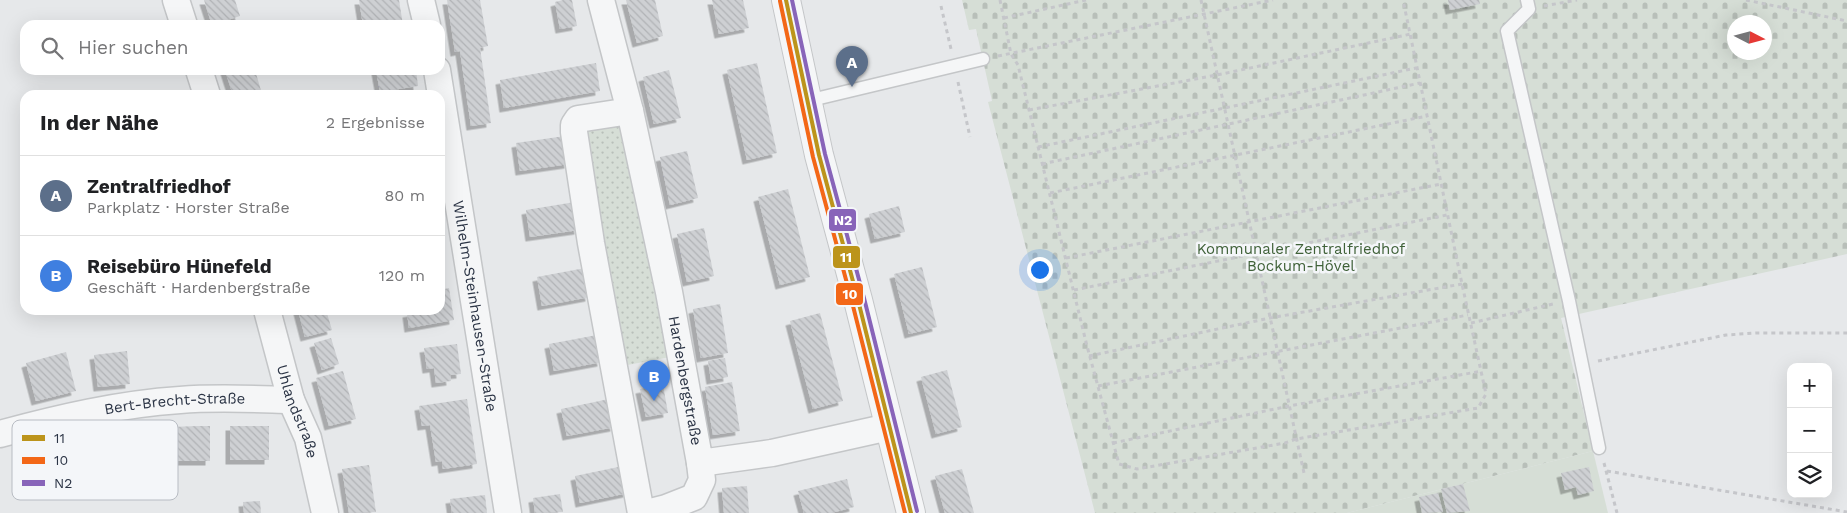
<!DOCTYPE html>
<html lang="de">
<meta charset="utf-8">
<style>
:root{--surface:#fff;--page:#f6f6f6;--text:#202124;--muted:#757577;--line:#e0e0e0;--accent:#6c737f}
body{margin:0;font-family:"Work Sans",sans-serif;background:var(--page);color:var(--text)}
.controls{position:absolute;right:15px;bottom:15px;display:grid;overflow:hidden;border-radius:10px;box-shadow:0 5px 20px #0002}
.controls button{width:45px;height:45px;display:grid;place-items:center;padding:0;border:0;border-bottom:1px solid var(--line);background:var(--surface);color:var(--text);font:25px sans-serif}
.compass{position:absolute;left:1727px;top:15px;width:45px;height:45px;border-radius:50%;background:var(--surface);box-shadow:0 5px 20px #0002;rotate:96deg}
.you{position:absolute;left:1039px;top:269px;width:18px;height:18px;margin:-12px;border:4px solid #fff;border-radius:50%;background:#1a73e8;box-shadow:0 0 0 8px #1a73e833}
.badge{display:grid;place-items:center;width:32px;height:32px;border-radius:50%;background:var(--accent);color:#fff;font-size:16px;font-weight:700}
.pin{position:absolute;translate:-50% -41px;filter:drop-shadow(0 1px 2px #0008)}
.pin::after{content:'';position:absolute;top:26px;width:18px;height:15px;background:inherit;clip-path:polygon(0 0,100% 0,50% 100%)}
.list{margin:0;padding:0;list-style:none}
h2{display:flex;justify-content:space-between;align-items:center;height:65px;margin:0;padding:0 20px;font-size:21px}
h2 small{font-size:16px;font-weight:400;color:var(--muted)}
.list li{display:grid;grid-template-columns:32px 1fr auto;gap:15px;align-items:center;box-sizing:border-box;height:80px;padding:0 20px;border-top:1px solid var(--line)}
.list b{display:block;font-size:19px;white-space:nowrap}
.list p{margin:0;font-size:16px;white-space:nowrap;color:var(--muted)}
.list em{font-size:16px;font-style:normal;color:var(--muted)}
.icon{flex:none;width:28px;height:28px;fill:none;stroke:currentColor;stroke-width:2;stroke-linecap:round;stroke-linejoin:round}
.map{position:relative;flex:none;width:1847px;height:513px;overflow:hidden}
.search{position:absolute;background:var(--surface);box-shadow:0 5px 20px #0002;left:20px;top:20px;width:425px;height:55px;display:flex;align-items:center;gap:12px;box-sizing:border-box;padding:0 18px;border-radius:15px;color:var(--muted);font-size:19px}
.panel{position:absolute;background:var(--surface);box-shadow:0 5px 20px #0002;left:20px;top:90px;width:425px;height:225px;border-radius:15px}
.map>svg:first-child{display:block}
.grass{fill:url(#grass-dots)}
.cemetery{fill:url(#cemetery-stones);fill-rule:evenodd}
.garden{fill:#d6ded6}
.building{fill:url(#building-back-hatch);filter:url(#shadow)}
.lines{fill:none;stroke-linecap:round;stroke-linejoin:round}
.service-casing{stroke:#c4c6c8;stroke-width:15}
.minor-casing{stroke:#c4c6c8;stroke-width:29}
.tertiary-casing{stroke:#c4c6c8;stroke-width:30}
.path{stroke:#c5c6ca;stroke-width:3;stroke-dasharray:4 4;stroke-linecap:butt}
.service{stroke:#f5f6f7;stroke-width:12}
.minor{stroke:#f5f6f7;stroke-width:26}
.tertiary{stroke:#f5f6f7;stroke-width:28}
.bus-1-casing{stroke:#f4f6f9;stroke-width:8}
.bus-2-casing{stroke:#f4f6f9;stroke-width:8}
.bus-3-casing{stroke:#f4f6f9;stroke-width:8}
.bus-1{stroke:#bc941b;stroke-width:4}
.bus-2{stroke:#f36717;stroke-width:4}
.bus-3{stroke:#8864b9;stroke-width:4}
.labels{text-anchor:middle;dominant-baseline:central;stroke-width:5;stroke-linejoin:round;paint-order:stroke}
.park-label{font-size:15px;fill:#3f6138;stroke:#f4f6f9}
.street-label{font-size:15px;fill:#2b3445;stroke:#f4f6f9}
.key{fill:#f4f6f9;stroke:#b8bcc3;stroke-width:1}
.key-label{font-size:14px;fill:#2b3445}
.line-badge{stroke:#f4f6f9;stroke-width:2}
.badge-label{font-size:14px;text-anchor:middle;font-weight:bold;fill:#fff}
</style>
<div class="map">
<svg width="1847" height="513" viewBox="0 0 1847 513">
<defs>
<pattern id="grass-dots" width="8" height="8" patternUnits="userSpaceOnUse" patternTransform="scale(1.25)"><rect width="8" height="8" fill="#d6ded6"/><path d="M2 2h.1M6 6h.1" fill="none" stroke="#b8bfb9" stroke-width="1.8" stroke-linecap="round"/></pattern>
<pattern id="cemetery-stones" width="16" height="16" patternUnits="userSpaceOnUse" patternTransform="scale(1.25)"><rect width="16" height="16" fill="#d6ded6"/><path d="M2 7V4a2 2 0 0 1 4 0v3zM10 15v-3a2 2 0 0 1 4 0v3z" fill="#b8bfb9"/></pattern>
<pattern id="building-back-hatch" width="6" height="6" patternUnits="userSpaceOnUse" patternTransform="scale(1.25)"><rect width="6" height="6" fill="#ced0d3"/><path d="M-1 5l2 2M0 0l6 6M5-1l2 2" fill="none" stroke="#b1b3b6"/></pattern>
<filter id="shadow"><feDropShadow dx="-4.5" dy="4.5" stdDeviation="0" flood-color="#0004"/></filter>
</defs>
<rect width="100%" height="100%" fill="#e6e8ea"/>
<path class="grass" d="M 594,125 L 620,125 L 670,357 L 622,366 L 585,138 L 587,131 Z"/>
<path class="cemetery" d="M 962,0 L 1847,0 L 1847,254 L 1561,318 L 1593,451 L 1347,513 L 1095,513 L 988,102 L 992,101 L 976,29 L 969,30 ZM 1734,22 L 1764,22 L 1764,52 L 1734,52 Z"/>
<path class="garden" d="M 1593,451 L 1608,513 L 1347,513 Z"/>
<g class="building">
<path d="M 204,0 L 235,0 L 240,16 L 212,25 Z"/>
<path d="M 359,0 L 399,0 L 403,25 L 363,25 Z"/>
<path d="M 447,0 L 480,0 L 488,46 L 480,48 L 491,123 L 471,126 L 460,51 L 455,52 Z"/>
<path d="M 563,0 L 572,0 L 577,26 L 560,29 L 555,2 Z"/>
<path d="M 626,0 L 655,0 L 663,36 L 637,43 Z"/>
<path d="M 712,0 L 743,0 L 749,28 L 719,34 Z"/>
<path d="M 1448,0 L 1479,0 L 1480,4 L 1450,10 Z"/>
<path d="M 596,63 L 600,91 L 504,108 L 500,80 Z"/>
<path d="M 757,63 L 777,153 L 747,160 L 727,70 Z"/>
<path d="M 225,70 L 255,70 L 262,94 L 233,95 Z"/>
<path d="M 376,70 L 416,70 L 418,86 L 380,92 Z"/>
<path d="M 669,70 L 681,118 L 654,124 L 643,77 Z"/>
<path d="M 565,136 L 569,164 L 520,171 L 516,143 Z"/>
<path d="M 687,151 L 698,198 L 670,205 L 660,157 Z"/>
<path d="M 788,189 L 810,277 L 780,285 L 758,197 Z"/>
<path d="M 575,202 L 579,230 L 530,237 L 526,210 Z"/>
<path d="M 899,206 L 905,232 L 875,239 L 869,214 Z"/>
<path d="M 440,226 L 445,256 L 440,257 Z"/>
<path d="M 704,228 L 714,276 L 687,282 L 677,234 Z"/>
<path d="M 922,267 L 937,327 L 909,334 L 894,274 Z"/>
<path d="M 585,268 L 590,297 L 542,306 L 537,277 Z"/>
<path d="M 449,288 L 454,320 L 409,328 L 407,313 L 413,312 L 412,310 L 440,310 L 440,290 Z"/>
<path d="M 720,304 L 728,353 L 701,358 L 693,309 Z"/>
<path d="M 298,310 L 326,310 L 332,330 L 305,337 Z"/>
<path d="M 820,313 L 843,401 L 813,409 L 790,321 Z"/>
<path d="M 597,335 L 602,362 L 554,371 L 549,344 Z"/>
<path d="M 331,338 L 339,364 L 322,370 L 314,343 Z"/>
<path d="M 457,344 L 461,374 L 450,375 L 451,381 L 436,383 L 434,368 L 427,369 L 424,348 Z"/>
<path d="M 127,351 L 130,384 L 98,387 L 94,355 Z"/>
<path d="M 66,352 L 76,391 L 36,401 L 26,363 Z"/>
<path d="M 725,358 L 728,377 L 711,380 L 708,361 Z"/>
<path d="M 947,370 L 962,427 L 936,434 L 921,377 Z"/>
<path d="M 343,371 L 356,419 L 329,426 L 316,378 Z"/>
<path d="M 732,382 L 740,431 L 713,435 L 705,387 Z"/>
<path d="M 663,385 L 668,413 L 646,417 L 640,389 Z"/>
<path d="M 467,399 L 477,464 L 443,469 L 442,461 L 436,462 L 430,425 L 422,426 L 419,406 Z"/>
<path d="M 609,399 L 615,427 L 567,436 L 561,409 Z"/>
<path d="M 197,426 L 210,426 L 210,461 L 171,461 L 171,427 Z"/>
<rect x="230" y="426" width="39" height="34"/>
<path d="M 369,465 L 376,512 L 349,513 L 342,469 Z"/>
<path d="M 623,466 L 628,493 L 580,503 L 575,476 Z"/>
<path d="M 1589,467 L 1594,491 L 1578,495 L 1576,487 L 1565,490 L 1561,473 Z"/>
<path d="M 962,469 L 974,513 L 945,513 L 935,476 Z"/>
<path d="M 847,479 L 854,507 L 831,513 L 804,513 L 798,491 Z"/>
<path d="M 1463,484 L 1470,511 L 1447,513 L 1441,489 Z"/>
<path d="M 747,486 L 749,513 L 724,513 L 722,488 Z"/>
<path d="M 1438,493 L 1443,512 L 1422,513 L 1419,497 Z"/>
<path d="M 560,494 L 563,512 L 535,513 L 533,498 Z"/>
<path d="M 485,495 L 487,513 L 452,513 L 450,499 Z"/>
<path d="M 260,501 L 261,513 L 244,513 L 243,502 Z"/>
</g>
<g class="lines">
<defs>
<g id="service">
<path d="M 1527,0 L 1529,9 L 1507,31 L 1569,301 L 1599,448"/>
<path d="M 807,101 L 983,59"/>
</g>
<g id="minor">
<path d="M 176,0 L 184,25"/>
<path d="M 421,0 L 427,25"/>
<path id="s1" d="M 601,0 L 630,111 L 669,292 L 700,463 L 772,453 L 889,427"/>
<path d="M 199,70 L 207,95"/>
<path id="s2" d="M 437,70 L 508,513"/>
<path d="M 630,111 L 578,119 L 574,125 L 574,132 L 591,243 L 641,513"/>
<path id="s3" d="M 267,310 L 291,400 L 308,438 L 325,513"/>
<path id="s4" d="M 0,434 C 59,418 119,404 180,400 C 217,397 254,399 291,400"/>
<path d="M 646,513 L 666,508 L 694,497 L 702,480 L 700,463"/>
</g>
<path id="tertiary" d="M 786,0 L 819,155 L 858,300 L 911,513"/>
</defs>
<use href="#service" class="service-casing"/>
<use href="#minor" class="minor-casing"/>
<use href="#tertiary" class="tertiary-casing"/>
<g class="path">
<path d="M 1000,0 L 1011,54 L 1018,65 L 1087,346 L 1119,464 L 1137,469 L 1285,443 L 1296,439 L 1478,408 L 1486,394 L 1462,284 L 1403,0"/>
<path d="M 1201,0 L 1304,473"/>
<path d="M 1746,0 L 1847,21"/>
<path d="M 941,6 L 951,49"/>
<path d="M 1544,6 L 1577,0"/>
<path d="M 1004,18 L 1086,0"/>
<path d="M 998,56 L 1273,0"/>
<path d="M 958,82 L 970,137"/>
<path d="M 1029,110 L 1217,75 L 1411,34"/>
<path d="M 1038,147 L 1416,68"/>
<path d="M 1042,164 L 1420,83"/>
<path d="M 1050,193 L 1427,116"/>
<path d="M 1066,258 L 1441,184"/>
<path d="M 1074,290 L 1447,215"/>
<path d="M 1471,323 L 1553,304"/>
<path d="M 1089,356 L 1270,318 L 1462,284"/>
<path d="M 1598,361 L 1726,335 L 1756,333 L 1847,333"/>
<path d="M 1098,386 L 1468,315"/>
<path d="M 1113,443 L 1289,406 L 1482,371"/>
<path d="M 1604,463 L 1617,513"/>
<path d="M 1607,471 L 1847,512"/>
</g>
<use href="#service" class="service"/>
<use href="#minor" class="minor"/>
<use href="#tertiary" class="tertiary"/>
<defs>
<path id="bus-1" d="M 786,0 L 819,155 L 858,300 L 911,513"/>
<path id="bus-2" d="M 780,1 L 813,157 L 852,302 L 905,513"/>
<path id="bus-3" d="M 792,0 L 825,154 L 864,298 L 917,511"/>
</defs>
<use href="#bus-1" class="bus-1-casing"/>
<use href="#bus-2" class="bus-2-casing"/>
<use href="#bus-3" class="bus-3-casing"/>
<use href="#bus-1" class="bus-1"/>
<use href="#bus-2" class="bus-2"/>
<use href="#bus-3" class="bus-3"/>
</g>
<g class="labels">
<g class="park-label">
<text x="1301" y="249">Kommunaler Zentralfriedhof<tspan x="1301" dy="17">Bockum-Hövel</tspan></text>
</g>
<g class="street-label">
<text stroke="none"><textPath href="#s2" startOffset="239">Wilhelm-Steinhausen-Straße</textPath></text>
<text stroke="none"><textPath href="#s1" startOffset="390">Hardenbergstraße</textPath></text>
<text stroke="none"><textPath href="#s4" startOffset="178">Bert-Brecht-Straße</textPath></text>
<text stroke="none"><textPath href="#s3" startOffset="106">Uhlandstraße</textPath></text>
</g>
</g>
<rect x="12" y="420" width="166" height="80" rx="8" class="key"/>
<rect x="22" y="435" width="23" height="6" fill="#bc941b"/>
<rect x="22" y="457" width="23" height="7" fill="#f36717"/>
<rect x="22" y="480" width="23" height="6" fill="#8864b9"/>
<g class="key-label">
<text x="54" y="443">11</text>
<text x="54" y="465">10</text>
<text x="54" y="488">N2</text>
</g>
<g class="line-badge">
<rect x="828" y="208" width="29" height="24" rx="5" fill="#8864b9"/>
<rect x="832" y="245" width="29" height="24" rx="5" fill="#bc941b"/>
<rect x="835" y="282" width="29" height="24" rx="5" fill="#f36717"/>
</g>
<g class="badge-label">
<text x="843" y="225">N2</text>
<text x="846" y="262">11</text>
<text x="850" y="299">10</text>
</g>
</svg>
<div class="controls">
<button>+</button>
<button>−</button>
<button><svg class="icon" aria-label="layers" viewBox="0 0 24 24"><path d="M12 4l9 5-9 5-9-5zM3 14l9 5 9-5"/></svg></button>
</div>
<svg class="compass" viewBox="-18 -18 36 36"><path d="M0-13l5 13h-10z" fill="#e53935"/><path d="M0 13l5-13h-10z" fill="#757577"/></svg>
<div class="you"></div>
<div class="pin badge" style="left:852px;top:87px;background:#5c6f8a">A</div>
<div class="pin badge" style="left:654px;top:401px;background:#3f7fe0">B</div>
<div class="search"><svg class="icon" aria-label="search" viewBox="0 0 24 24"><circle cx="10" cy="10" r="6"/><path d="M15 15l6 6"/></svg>Hier suchen</div>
<section class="panel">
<h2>In der Nähe<small>2 Ergebnisse</small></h2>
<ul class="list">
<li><span class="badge" style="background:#5c6f8a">A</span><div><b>Zentralfriedhof</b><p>Parkplatz · Horster Straße</p></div><em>80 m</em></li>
<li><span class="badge" style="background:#3f7fe0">B</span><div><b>Reisebüro Hünefeld</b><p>Geschäft · Hardenbergstraße</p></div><em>120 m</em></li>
</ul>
</section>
</div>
